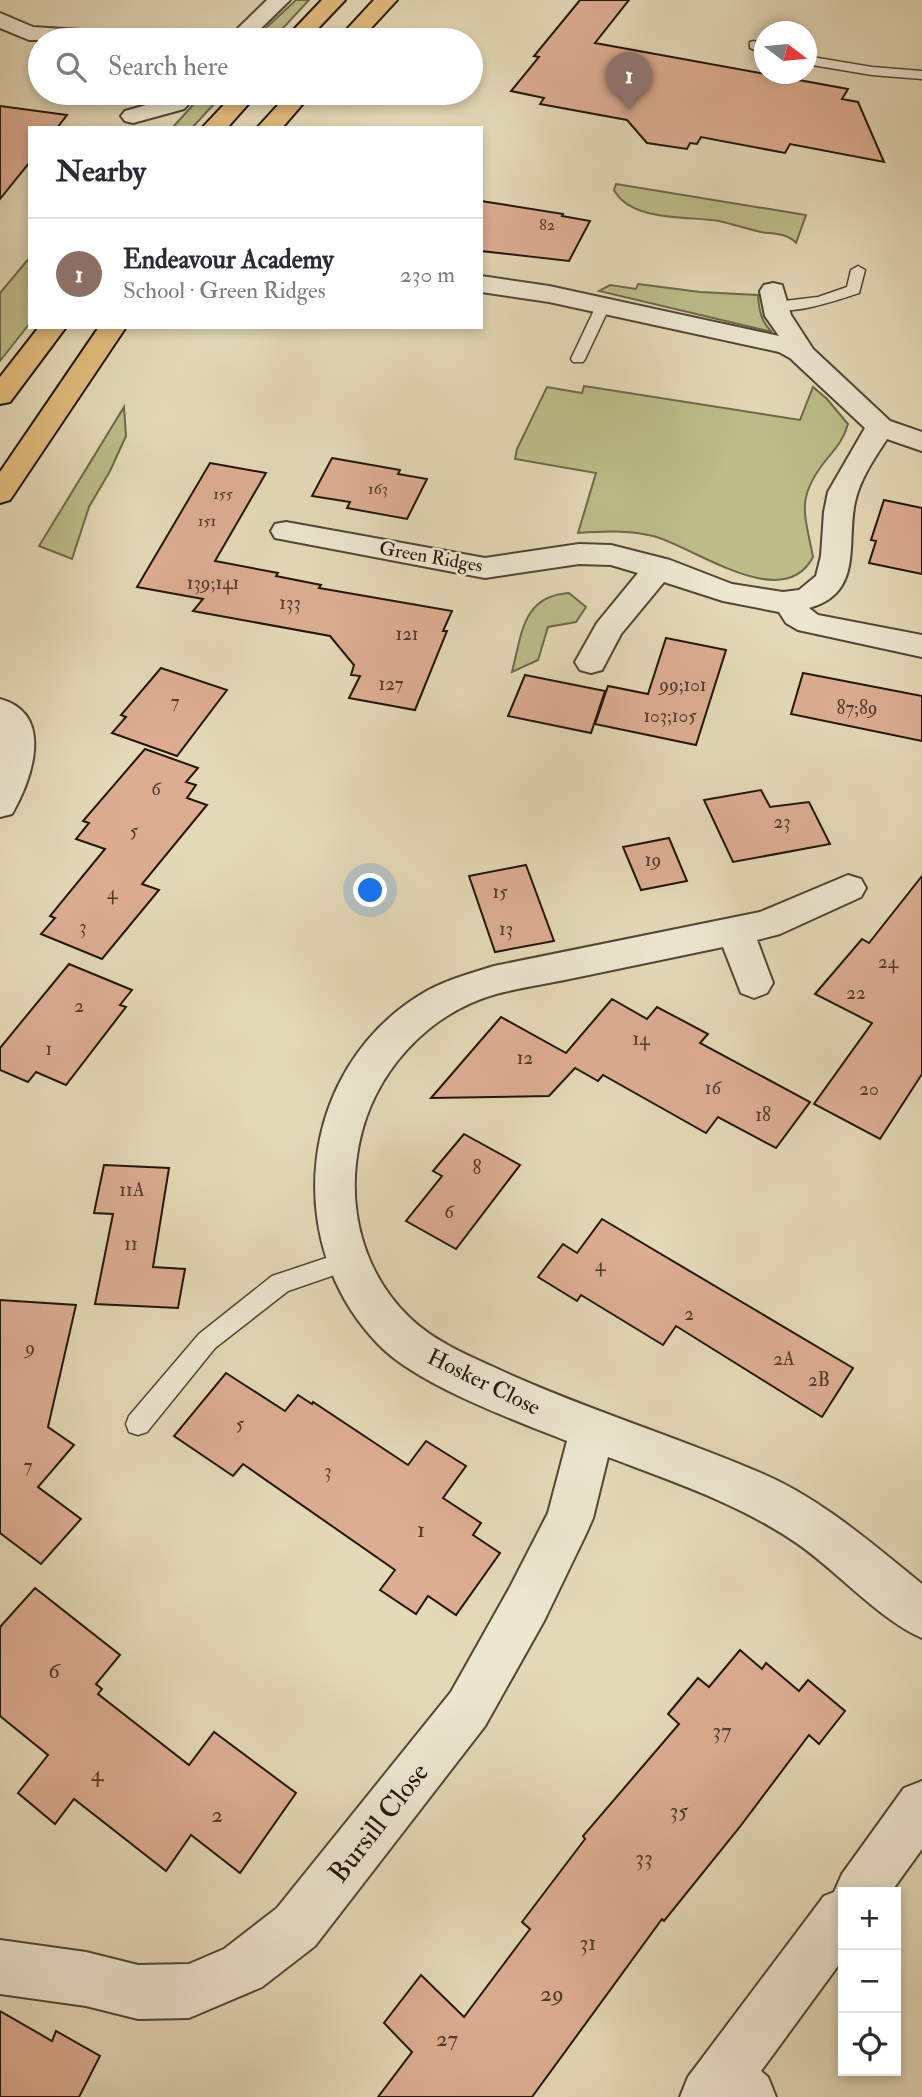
<!DOCTYPE html>
<meta charset="utf-8">
<style>
:root{--surface:#fff;--page:#f2f2f3;--text:#2b2b33;--muted:#7c7c81;--line:#e1e1e2;--accent:#b45309}
body{margin:0;font-family:"IM FELL Double Pica",serif;background:var(--page);color:var(--text)}
.controls{position:absolute;right:21px;bottom:21px;display:grid;overflow:hidden;border-radius:0px;box-shadow:0 4px 10px #0003}
.controls button{width:63px;height:63px;display:grid;place-items:center;padding:0;border:0;border-bottom:2px solid var(--line);background:var(--surface);color:var(--text);font:35px sans-serif}
.compass{position:absolute;left:754px;top:21px;width:63px;height:63px;border-radius:50%;background:var(--surface);box-shadow:0 4px 10px #0003;rotate:106deg}
.you{position:absolute;left:371px;top:891px;width:24px;height:24px;margin:-18px;border:5px solid #fff;border-radius:50%;background:#1a73e8;box-shadow:0 0 0 10px #1a73e833}
.badge{display:grid;place-items:center;width:46px;height:46px;border-radius:50%;background:var(--accent);color:#fff;font-size:23px;font-weight:700}
.pin{position:absolute;translate:-50% -58px;filter:drop-shadow(0 2px 4px #0008)}
.pin::after{content:'';position:absolute;top:37px;width:24px;height:21px;background:inherit;clip-path:polygon(0 0,100% 0,50% 100%)}
.list{margin:0;padding:0;list-style:none}
h2{display:flex;justify-content:space-between;align-items:center;height:91px;margin:0;padding:0 28px;font-size:30px}
h2 small{font-size:23px;font-weight:400;color:var(--muted)}
.list li{display:grid;grid-template-columns:46px 1fr auto;gap:21px;align-items:center;box-sizing:border-box;height:112px;padding:0 28px;border-top:2px solid var(--line)}
.list b{display:block;font-size:26px;white-space:nowrap}
.list p{margin:0;font-size:23px;white-space:nowrap;color:var(--muted)}
.list em{font-size:23px;font-style:normal;color:var(--muted)}
.icon{flex:none;width:38px;height:38px;fill:none;stroke:currentColor;stroke-width:2;stroke-linecap:round;stroke-linejoin:round}
.map{position:relative;flex:none;width:922px;height:2097px;overflow:hidden}
.search{position:absolute;background:var(--surface);box-shadow:0 4px 10px #0003;left:28px;top:28px;width:455px;height:77px;display:flex;align-items:center;gap:18px;box-sizing:border-box;padding:0 24px;border-radius:38px;color:var(--muted);font-size:26px}
.panel{position:absolute;background:var(--surface);box-shadow:0 4px 10px #0003;left:28px;top:126px;width:455px;height:203px;border-radius:0px}
.map>svg:first-child{display:block}
.green{fill:#bcbd89;stroke:#6e6949;stroke-width:2}
.building{fill:#ddad92;stroke:#211509;stroke-width:2}
.lines{fill:none;stroke-linecap:round;stroke-linejoin:round}
.lane-casing{stroke:#524634;stroke-width:3}
.street-casing{stroke:#524634;stroke-width:4}
.highway-casing{stroke:#211509;stroke-width:4}
.lane{fill:#ede6d0;fill-rule:evenodd}
.street{fill:#ede6d0;fill-rule:evenodd}
.highway{fill:#e2bc7c;fill-rule:evenodd}
.labels{text-anchor:middle;dominant-baseline:central;stroke-width:5;stroke-linejoin:round;paint-order:stroke}
.far-number-label{font-size:16px;fill:#503b2b}
.far-street-label{font-size:19px;fill:#211509;stroke:#ede6d0}
.number-label{font-size:19px;fill:#503b2b}
.street-label{font-size:23px;fill:#211509;stroke:#ede6d0}
.near-number-label{font-size:23px;fill:#503b2b}
.near-street-label{font-size:28px;fill:#211509;stroke:#ede6d0}
</style>
<div class="map">
<svg width="922" height="2097" viewBox="0 0 922 2097">
<rect width="100%" height="100%" fill="#e4d9b7"/>
<filter id="stains"><feTurbulence type="fractalNoise" baseFrequency=".00286" numOctaves="4"/><feColorMatrix values="0 0 0 0 .2 0 0 0 0 .09 0 0 0 0 .02 0 0 0 .5 -.17"/></filter>
<radialGradient id="worn" r=".72"><stop offset=".6" stop-color="#630" stop-opacity="0"/><stop offset="1" stop-color="#630" stop-opacity=".3"/></radialGradient>
<g class="green">
<path d="M 296,0 L 309,0 L 272,40 L 253,40 Z"/>
<path d="M 204,93 L 224,93 L 192,128 L 172,128 Z"/>
<path d="M 616,184 L 806,215 L 796,243 C 788,233 773,234 761,232 C 747,229 733,224 719,221 C 689,216 631,222 614,190 Z"/>
<path d="M 30,257 L 30,323 L 0,361 L 0,293 Z"/>
<path d="M 638,284 L 700,292 L 758,295 C 759,310 761,322 772,332 L 599,291 L 610,285 L 636,289 Z"/>
<path d="M 584,386 L 800,420 L 813,387 L 827,399 L 848,424 C 844,439 836,448 826,460 C 795,499 805,514 813,557 C 783,615 693,546 653,536 C 628,530 604,531 578,533 L 596,473 L 515,459 L 517,449 L 547,387 L 582,393 Z"/>
<path d="M 124,407 L 126,436 L 110,471 L 89,507 L 72,559 L 39,546 Z"/>
<path d="M 569,593 L 586,607 L 576,622 L 548,627 L 538,660 L 512,672 C 522,634 522,596 569,593 Z"/>
</g>
<g class="building">
<path d="M 580,0 L 629,0 L 595,43 L 848,89 L 842,99 L 858,102 L 884,162 L 790,144 L 785,153 L 701,137 L 697,144 L 690,143 L 687,149 L 647,143 L 627,120 L 540,104 L 544,98 L 511,91 L 539,57 L 534,56 Z"/>
<path d="M 0,106 L 67,115 L 57,128 L 30,128 L 30,162 L 0,199 Z"/>
<path d="M 481,201 L 563,214 L 562,216 L 590,221 L 569,261 L 481,251 Z"/>
<path d="M 332,458 L 400,470 L 398,474 L 427,479 L 407,519 L 347,508 L 350,502 L 312,496 Z"/>
<path d="M 210,463 L 266,473 L 215,561 L 278,573 L 276,576 L 321,585 L 319,588 L 452,611 L 443,631 L 447,631 L 415,710 L 349,698 L 360,676 L 351,675 L 354,665 L 330,636 L 193,611 L 203,599 L 137,587 Z"/>
<path d="M 884,500 L 922,508 L 922,574 L 869,563 L 876,541 L 871,540 Z"/>
<path d="M 666,638 L 726,650 L 696,745 L 595,724 L 608,686 L 648,694 Z"/>
<path d="M 161,668 L 227,690 L 177,756 L 112,733 L 126,717 L 121,715 Z"/>
<path d="M 803,673 L 922,696 L 922,741 L 791,714 Z"/>
<path d="M 525,675 L 605,691 L 591,733 L 508,716 Z"/>
<path d="M 145,749 L 198,768 L 186,782 L 196,785 L 187,798 L 207,805 L 142,884 L 159,890 L 102,959 L 41,934 L 55,918 L 50,916 L 105,849 L 76,839 L 89,823 L 83,821 Z"/>
<path d="M 761,790 L 770,807 L 809,802 L 830,844 L 733,862 L 704,800 Z"/>
<path d="M 669,838 L 687,881 L 641,890 L 623,847 Z"/>
<path d="M 526,865 L 554,941 L 495,952 L 469,876 Z"/>
<path d="M 922,876 L 922,1074 L 880,1139 L 814,1104 L 872,1023 L 815,994 L 862,939 L 869,943 Z"/>
<path d="M 69,964 L 132,990 L 120,1005 L 126,1007 L 66,1085 L 36,1072 L 28,1082 L 0,1070 L 0,1048 Z"/>
<path d="M 612,999 L 647,1019 L 657,1007 L 708,1034 L 700,1043 L 810,1102 L 776,1148 L 718,1117 L 706,1133 L 603,1075 L 598,1081 L 575,1068 L 549,1096 L 431,1098 L 501,1017 L 566,1053 Z"/>
<path d="M 464,1134 L 520,1165 L 456,1249 L 406,1221 L 442,1176 L 433,1171 Z"/>
<path d="M 104,1165 L 169,1168 L 153,1267 L 185,1269 L 178,1308 L 95,1304 L 113,1214 L 94,1213 Z"/>
<path d="M 602,1219 L 853,1368 L 822,1417 L 676,1326 L 663,1345 L 581,1295 L 577,1301 L 538,1277 L 563,1244 L 577,1253 Z"/>
<path d="M 0,1300 L 76,1305 L 48,1427 L 74,1445 L 38,1487 L 81,1519 L 41,1564 L 0,1533 Z"/>
<path d="M 226,1373 L 285,1411 L 298,1395 L 312,1404 L 313,1402 L 408,1465 L 426,1441 L 466,1466 L 443,1498 L 481,1523 L 473,1535 L 500,1553 L 456,1615 L 428,1596 L 416,1614 L 380,1590 L 395,1570 L 243,1464 L 233,1476 L 174,1436 Z"/>
<path d="M 35,1588 L 120,1655 L 96,1684 L 102,1689 L 98,1694 L 189,1765 L 214,1732 L 296,1793 L 240,1873 L 191,1835 L 166,1871 L 74,1799 L 55,1824 L 18,1793 L 48,1755 L 0,1716 L 0,1627 Z"/>
<path d="M 740,1650 L 762,1669 L 766,1663 L 799,1691 L 808,1680 L 845,1711 L 819,1744 L 809,1735 L 739,1828 L 664,1921 L 662,1919 L 532,2097 L 378,2097 L 412,2052 L 384,2023 L 421,1975 L 464,2017 L 530,1929 L 522,1922 L 585,1839 L 583,1836 L 679,1724 L 668,1714 L 698,1678 L 709,1687 Z"/>
<path d="M 0,2011 L 52,2041 L 56,2031 L 100,2056 L 79,2097 L 0,2097 Z"/>
</g>
<g class="lines">
<defs>
<g id="lane">
<path d="M 754,41 L 764,46 L 764,54 L 750,48 L 750,42 Z"/>
<path d="M 806,56 L 872,67 L 922,71 L 922,79 L 872,75 L 806,64 Z"/>
<path d="M 858,266 L 865,270 L 859,293 C 841,299 784,319 769,306 L 776,302 L 818,297 L 847,287 L 851,270 Z"/>
<path d="M 603,302 L 610,306 L 585,359 L 583,362 L 573,362 L 571,359 L 596,306 Z"/>
<path d="M 347,1251 L 355,1254 L 358,1261 L 355,1268 L 288,1291 L 215,1348 L 147,1432 L 138,1435 L 129,1432 L 126,1424 L 129,1416 L 199,1334 L 272,1276 Z"/>
</g>
<g id="street">
<path d="M 267,0 L 290,0 L 249,40 L 226,40 Z"/>
<path d="M 0,13 L 33,27 L 128,33 L 136,35 L 139,40 L 29,40 L 0,28 Z"/>
<path d="M 175,93 L 199,93 L 184,109 L 133,123 L 125,121 L 121,116 L 125,111 L 168,99 Z"/>
<path d="M 481,276 L 549,286 L 779,336 L 765,316 L 760,291 L 764,285 L 773,283 L 782,285 L 791,315 L 813,349 L 890,421 L 922,432 L 922,451 L 887,439 C 874,459 860,479 855,502 C 846,543 864,593 809,608 L 818,615 L 922,635 L 922,657 L 798,630 L 786,623 L 779,612 L 723,601 L 664,582 L 621,634 L 602,670 L 591,673 L 580,670 L 575,662 L 597,623 L 638,573 L 611,565 L 579,564 L 485,578 L 275,538 L 271,531 L 275,524 L 286,522 L 485,558 L 579,544 L 611,545 L 670,560 L 732,584 L 783,592 L 799,590 L 816,576 L 821,556 L 824,512 L 828,492 L 865,428 L 790,358 L 779,352 L 549,302 L 481,292 Z"/>
<path d="M 0,699 C 55,714 32,779 12,814 L 0,817 Z"/>
<path d="M 848,875 L 861,879 L 866,888 L 861,897 L 780,934 L 757,940 L 773,983 L 767,993 L 754,998 L 741,993 L 723,947 C 675,957 627,967 579,977 C 552,983 523,987 496,994 C 426,1014 373,1074 359,1144 C 346,1208 363,1273 410,1318 C 435,1342 469,1356 500,1370 C 585,1409 675,1436 761,1473 C 822,1499 871,1543 922,1584 L 922,1638 C 880,1620 837,1571 798,1544 C 740,1504 674,1482 608,1457 L 593,1518 L 586,1534 L 544,1621 L 485,1726 L 315,1946 L 262,1987 L 189,2018 L 138,2019 L 86,2006 L 0,1994 L 0,1940 L 86,1952 L 138,1965 L 189,1964 L 224,1949 L 277,1908 L 451,1692 L 510,1587 L 548,1513 L 567,1441 C 514,1420 418,1385 379,1345 C 280,1244 298,1070 420,995 C 442,981 469,974 494,966 L 760,912 Z"/>
<path d="M 922,1781 L 922,1849 L 891,1892 L 843,1892 L 843,1959 L 761,2071 L 768,2077 L 776,2097 L 680,2097 L 688,2077 L 824,1896 L 834,1892 L 842,1874 L 904,1788 Z"/>
</g>
<g id="highway">
<path d="M 322,0 L 345,0 L 307,40 L 284,40 Z"/>
<path d="M 374,0 L 397,0 L 360,40 L 337,40 Z"/>
<path d="M 235,93 L 258,93 L 227,128 L 202,128 Z"/>
<path d="M 289,93 L 312,93 L 282,128 L 257,128 Z"/>
<path d="M 39,327 L 66,327 L 10,402 L 0,404 L 0,377 Z"/>
<path d="M 99,327 L 126,327 L 10,500 L 0,503 L 0,472 Z"/>
</g>
</defs>
<use href="#lane" class="lane-casing"/>
<use href="#street" class="street-casing"/>
<use href="#highway" class="highway-casing"/>
<use href="#lane" class="lane"/>
<use href="#street" class="street"/>
<use href="#highway" class="highway"/>
</g>
<g class="labels">
<g class="far-number-label">
<text x="547" y="225">82</text>
<text x="378" y="489">163</text>
<text x="223" y="494">155</text>
<text x="207" y="521">151</text>
</g>
<g class="far-street-label">
<text transform="translate(431 557) rotate(10)">Green Ridges</text>
</g>
<g class="number-label">
<text x="213" y="583">139;141</text>
<text x="290" y="603">133</text>
<text x="407" y="634">121</text>
<text x="391" y="684">127</text>
<text x="683" y="685">99;101</text>
<text x="175" y="702">7</text>
<text x="857" y="708">87;89</text>
<text x="670" y="716">103;105</text>
<text x="156" y="789">6</text>
<text x="782" y="822">23</text>
<text x="134" y="831">5</text>
<text x="653" y="860">19</text>
<text x="500" y="892">15</text>
<text x="112" y="893">4</text>
<text x="83" y="927">3</text>
<text x="506" y="929">13</text>
<text x="888" y="962">24</text>
<text x="856" y="993">22</text>
<text x="79" y="1006">2</text>
<text x="641" y="1039">14</text>
<text x="49" y="1049">1</text>
<text x="525" y="1058">12</text>
<text x="713" y="1088">16</text>
<text x="869" y="1089">20</text>
<text x="763" y="1115">18</text>
<text x="477" y="1168">8</text>
<text x="132" y="1190">11A</text>
<text x="449" y="1212">6</text>
<text x="131" y="1244">11</text>
<text x="600" y="1265">4</text>
<text x="689" y="1314">2</text>
<text x="30" y="1348">9</text>
<text x="784" y="1359">2A</text>
<text x="819" y="1380">2B</text>
<text x="240" y="1424">5</text>
<text x="28" y="1466">7</text>
<text x="328" y="1471">3</text>
</g>
<g class="street-label">
<text transform="translate(484 1382) rotate(26)">Hosker Close</text>
</g>
<g class="near-number-label">
<text x="421" y="1529">1</text>
<text x="54" y="1670">6</text>
<text x="722" y="1730">37</text>
<text x="97" y="1773">4</text>
<text x="679" y="1810">35</text>
<text x="217" y="1814">2</text>
<text x="644" y="1857">33</text>
<text x="588" y="1942">31</text>
<text x="552" y="1993">29</text>
<text x="447" y="2038">27</text>
</g>
<g class="near-street-label">
<text transform="translate(379 1823) rotate(-52)">Bursill Close</text>
</g>
</g>
<rect width="100%" height="100%" filter="url(#stains)"/>
<rect width="100%" height="100%" fill="url(#worn)"/>
</svg>
<div class="controls">
<button>+</button>
<button>−</button>
<button><svg class="icon" aria-label="locate" viewBox="0 0 24 24"><circle cx="12" cy="12" r="6"/><path d="M12 2v4M12 18v4M2 12h4M18 12h4"/></svg></button>
</div>
<svg class="compass" viewBox="-18 -18 36 36"><path d="M0-13l5 13h-10z" fill="#e53935"/><path d="M0 13l5-13h-10z" fill="#7c7c81"/></svg>
<div class="you"></div>
<div class="pin badge" style="left:629px;top:110px;background:#8d6e63">1</div>
<div class="search"><svg class="icon" aria-label="search" viewBox="0 0 24 24"><circle cx="10" cy="10" r="6"/><path d="M15 15l6 6"/></svg>Search here</div>
<section class="panel">
<h2>Nearby<small></small></h2>
<ul class="list">
<li><span class="badge" style="background:#8d6e63">1</span><div><b>Endeavour Academy</b><p>School · Green Ridges</p></div><em>230 m</em></li>
</ul>
</section>
</div>
